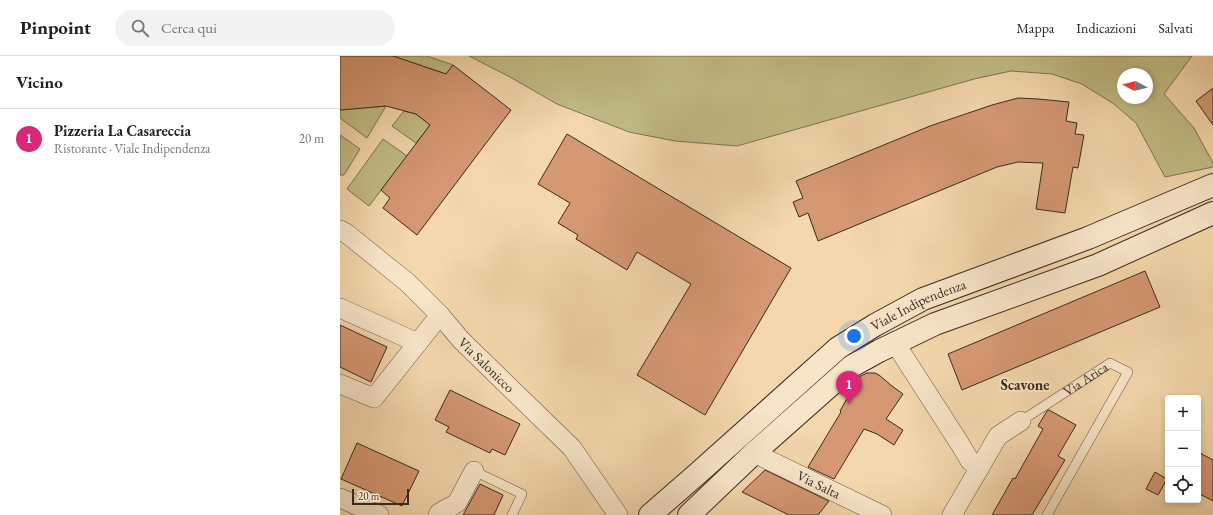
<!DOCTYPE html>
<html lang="it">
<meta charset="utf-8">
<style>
:root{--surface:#fff;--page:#f2f2f2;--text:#222;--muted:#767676;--line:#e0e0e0;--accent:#db2777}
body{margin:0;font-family:"EB Garamond",serif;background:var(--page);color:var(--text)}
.controls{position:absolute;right:12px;bottom:12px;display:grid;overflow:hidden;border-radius:4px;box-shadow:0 2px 6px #0003}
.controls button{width:36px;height:36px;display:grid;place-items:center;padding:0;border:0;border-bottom:1px solid var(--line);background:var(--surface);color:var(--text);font:20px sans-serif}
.compass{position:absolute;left:777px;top:12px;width:36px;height:36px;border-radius:50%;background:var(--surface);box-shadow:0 2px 6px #0003;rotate:277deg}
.scale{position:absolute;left:12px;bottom:10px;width:57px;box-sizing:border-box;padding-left:4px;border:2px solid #3a2a22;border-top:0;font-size:11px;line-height:14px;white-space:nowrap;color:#3a2a22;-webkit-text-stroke:3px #f8e5c9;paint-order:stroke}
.you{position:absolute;left:514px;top:280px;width:14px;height:14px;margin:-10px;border:3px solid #fff;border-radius:50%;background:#1a73e8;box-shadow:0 0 0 6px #1a73e833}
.badge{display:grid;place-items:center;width:26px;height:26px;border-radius:50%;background:var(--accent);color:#fff;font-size:13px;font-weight:700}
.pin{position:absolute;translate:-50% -33px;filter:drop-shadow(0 1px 2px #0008)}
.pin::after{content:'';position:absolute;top:21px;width:14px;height:12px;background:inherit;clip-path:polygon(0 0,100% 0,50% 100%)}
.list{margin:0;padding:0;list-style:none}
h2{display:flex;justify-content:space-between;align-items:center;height:52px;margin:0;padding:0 16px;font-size:17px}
h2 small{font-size:13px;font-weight:400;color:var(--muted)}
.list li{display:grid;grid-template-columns:26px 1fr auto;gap:12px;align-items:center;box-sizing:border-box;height:60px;padding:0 16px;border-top:1px solid var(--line)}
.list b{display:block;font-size:15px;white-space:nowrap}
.list p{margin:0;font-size:13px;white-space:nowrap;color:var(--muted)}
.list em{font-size:13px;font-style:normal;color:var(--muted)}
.icon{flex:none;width:22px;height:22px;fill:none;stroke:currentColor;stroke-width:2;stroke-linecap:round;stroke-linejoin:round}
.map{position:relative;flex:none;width:873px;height:459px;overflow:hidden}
header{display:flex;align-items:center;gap:24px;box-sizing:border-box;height:56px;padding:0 20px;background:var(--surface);border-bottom:1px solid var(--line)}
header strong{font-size:19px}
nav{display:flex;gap:22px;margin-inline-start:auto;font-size:14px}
.search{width:280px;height:36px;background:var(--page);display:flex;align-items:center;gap:10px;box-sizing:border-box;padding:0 14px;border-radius:22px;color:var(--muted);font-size:15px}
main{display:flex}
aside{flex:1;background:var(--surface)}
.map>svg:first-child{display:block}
.green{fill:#c2bc85;stroke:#7e7354;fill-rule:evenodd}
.building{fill:#d59873;stroke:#3a2a22}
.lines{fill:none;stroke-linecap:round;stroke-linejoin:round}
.lane-casing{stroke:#685544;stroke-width:10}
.street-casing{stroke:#685544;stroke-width:20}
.secondary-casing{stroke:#3a2a22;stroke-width:24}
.lane{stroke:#f8e5c9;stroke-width:9}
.street{stroke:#f8e5c9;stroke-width:19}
.secondary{stroke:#f8e5c9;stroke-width:22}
.labels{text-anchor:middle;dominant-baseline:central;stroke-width:3.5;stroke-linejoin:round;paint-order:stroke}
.street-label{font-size:14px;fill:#3a2a22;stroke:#f8e5c9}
.neighbourhood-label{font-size:15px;font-weight:bold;fill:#3a2a22;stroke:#f8e5c9}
</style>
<header>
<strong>Pinpoint</strong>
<div class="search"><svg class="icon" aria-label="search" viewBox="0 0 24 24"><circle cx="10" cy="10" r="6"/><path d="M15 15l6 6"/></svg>Cerca qui</div>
<nav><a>Mappa</a><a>Indicazioni</a><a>Salvati</a></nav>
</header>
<main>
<aside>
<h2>Vicino<small></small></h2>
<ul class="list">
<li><span class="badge">1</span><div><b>Pizzeria La Casareccia</b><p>Ristorante · Viale Indipendenza</p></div><em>20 m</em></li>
</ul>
</aside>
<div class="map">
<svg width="873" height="459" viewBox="0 0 873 459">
<rect width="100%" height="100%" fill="#f4d7ac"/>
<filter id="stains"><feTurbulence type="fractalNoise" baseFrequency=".005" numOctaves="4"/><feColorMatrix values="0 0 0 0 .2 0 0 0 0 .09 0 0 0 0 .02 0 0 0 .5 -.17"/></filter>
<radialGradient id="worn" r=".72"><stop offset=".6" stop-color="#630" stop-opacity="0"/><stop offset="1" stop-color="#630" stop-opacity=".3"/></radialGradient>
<g class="green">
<path d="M 53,0 L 87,0 L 113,9 L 106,18 Z"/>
<path d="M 129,0 L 852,0 L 824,38 L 854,72 L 873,107 L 873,111 L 825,121 L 796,67 L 774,48 L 742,28 L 712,18 L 671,15 L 634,23 L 397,90 L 335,85 L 289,76 L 217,48 L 170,21 ZM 783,18 L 807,18 L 807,42 L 783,42 Z"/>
<path d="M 46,50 L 27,82 L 0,62 L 0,54 Z"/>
<path d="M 64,55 L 76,58 L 90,69 L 76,87 L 52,70 Z"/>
<path d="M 0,79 L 20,93 L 4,119 L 0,119 Z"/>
<path d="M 43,83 L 67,100 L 29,150 L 7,133 Z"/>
</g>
<g class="building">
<path d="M 0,0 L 53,0 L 106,18 L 113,9 L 171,54 L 77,179 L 43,152 L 50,142 L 41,134 L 90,69 L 76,58 L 46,50 L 0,54 Z"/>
<path d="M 873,32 L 873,69 L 856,45 Z"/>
<path d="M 678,42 L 698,43 L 729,46 L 726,65 L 737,67 L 735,78 L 744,79 L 738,112 L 733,111 L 725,157 L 696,153 L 703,107 L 678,106 L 657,111 L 478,185 L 468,157 L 459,161 L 453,146 L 463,142 L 456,125 L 590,70 L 652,49 Z"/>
<path d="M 227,78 L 451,212 L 365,359 L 297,319 L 351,228 L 297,196 L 287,214 L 236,183 L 238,179 L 218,167 L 230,147 L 198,128 Z"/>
<path d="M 805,215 L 820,251 L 622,334 L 608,298 Z"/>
<path d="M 0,269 L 47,291 L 31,326 L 0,311 Z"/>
<path d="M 527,317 L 535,317 L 539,319 L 552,330 L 563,338 L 546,363 L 563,374 L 554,389 L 537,378 L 524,373 L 494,423 L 468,411 L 501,356 L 500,355 L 519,321 Z"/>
<path d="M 110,334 L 180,368 L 165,399 L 152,393 L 150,397 L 106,376 L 109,371 L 95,364 Z"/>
<path d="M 709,354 L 736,369 L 718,400 L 725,404 L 692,459 L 652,459 L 673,422 L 675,423 L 703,373 L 698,370 L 707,355 Z"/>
<path d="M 17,387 L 79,415 L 62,450 L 1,423 Z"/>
<path d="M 858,396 L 873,404 L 873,445 L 858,437 Z"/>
<path d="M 425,414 L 489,445 L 478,459 L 449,459 L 402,436 Z"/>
<path d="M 815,416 L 827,423 L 818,439 L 806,433 Z"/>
<path d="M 140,428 L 163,439 L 154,459 L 123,459 Z"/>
</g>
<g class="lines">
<defs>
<g id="lane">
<path id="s1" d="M 681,365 L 770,307 L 788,316 L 707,459"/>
<path d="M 134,415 L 182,438 L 172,459"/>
</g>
<g id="street">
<path id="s2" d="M 0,174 L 6,177 L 68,227 L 100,259 L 121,284 L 232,392 L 278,459"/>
<path d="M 0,252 L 78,287"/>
<path d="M 555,287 L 620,388 L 630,405 L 640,411"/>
<path d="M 0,328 L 34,342 L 100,259"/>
<path id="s3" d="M 414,397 L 542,459"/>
<path d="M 0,442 L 39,459"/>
<path d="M 98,459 L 99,457 L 117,447 L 134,415"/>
<path d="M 612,459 L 658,380 L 681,365"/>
</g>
<g id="secondary">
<path id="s4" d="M 310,459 L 356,419 L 498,292 L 535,269 L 583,243 L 748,182 L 873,129"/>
<path d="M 349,459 L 414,397 L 512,310 L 539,295 L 595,268 L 758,209 L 873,157"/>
</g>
</defs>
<use href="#lane" class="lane-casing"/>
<use href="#street" class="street-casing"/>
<use href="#secondary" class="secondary-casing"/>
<use href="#lane" class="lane"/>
<use href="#street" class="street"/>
<use href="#secondary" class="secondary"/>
</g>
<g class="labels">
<g class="street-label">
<text stroke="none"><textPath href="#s4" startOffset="343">Viale Indipendenza</textPath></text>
<text stroke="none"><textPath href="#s2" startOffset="200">Via Salonicco</textPath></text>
<text stroke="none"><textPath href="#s1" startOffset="77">Via Arica</textPath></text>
<text stroke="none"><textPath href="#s3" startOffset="72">Via Salta</textPath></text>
</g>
<g class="neighbourhood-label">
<text x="685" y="328">Scavone</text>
</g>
</g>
<rect width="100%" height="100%" filter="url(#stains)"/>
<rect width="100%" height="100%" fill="url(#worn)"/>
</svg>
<div class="controls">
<button>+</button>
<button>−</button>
<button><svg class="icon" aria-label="locate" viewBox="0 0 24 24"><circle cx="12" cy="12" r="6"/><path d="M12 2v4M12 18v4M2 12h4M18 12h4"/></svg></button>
</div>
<svg class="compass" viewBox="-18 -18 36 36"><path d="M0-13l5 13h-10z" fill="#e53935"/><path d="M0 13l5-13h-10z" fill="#767676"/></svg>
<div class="scale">20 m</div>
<div class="you"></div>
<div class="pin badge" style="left:509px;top:348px">1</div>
</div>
</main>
